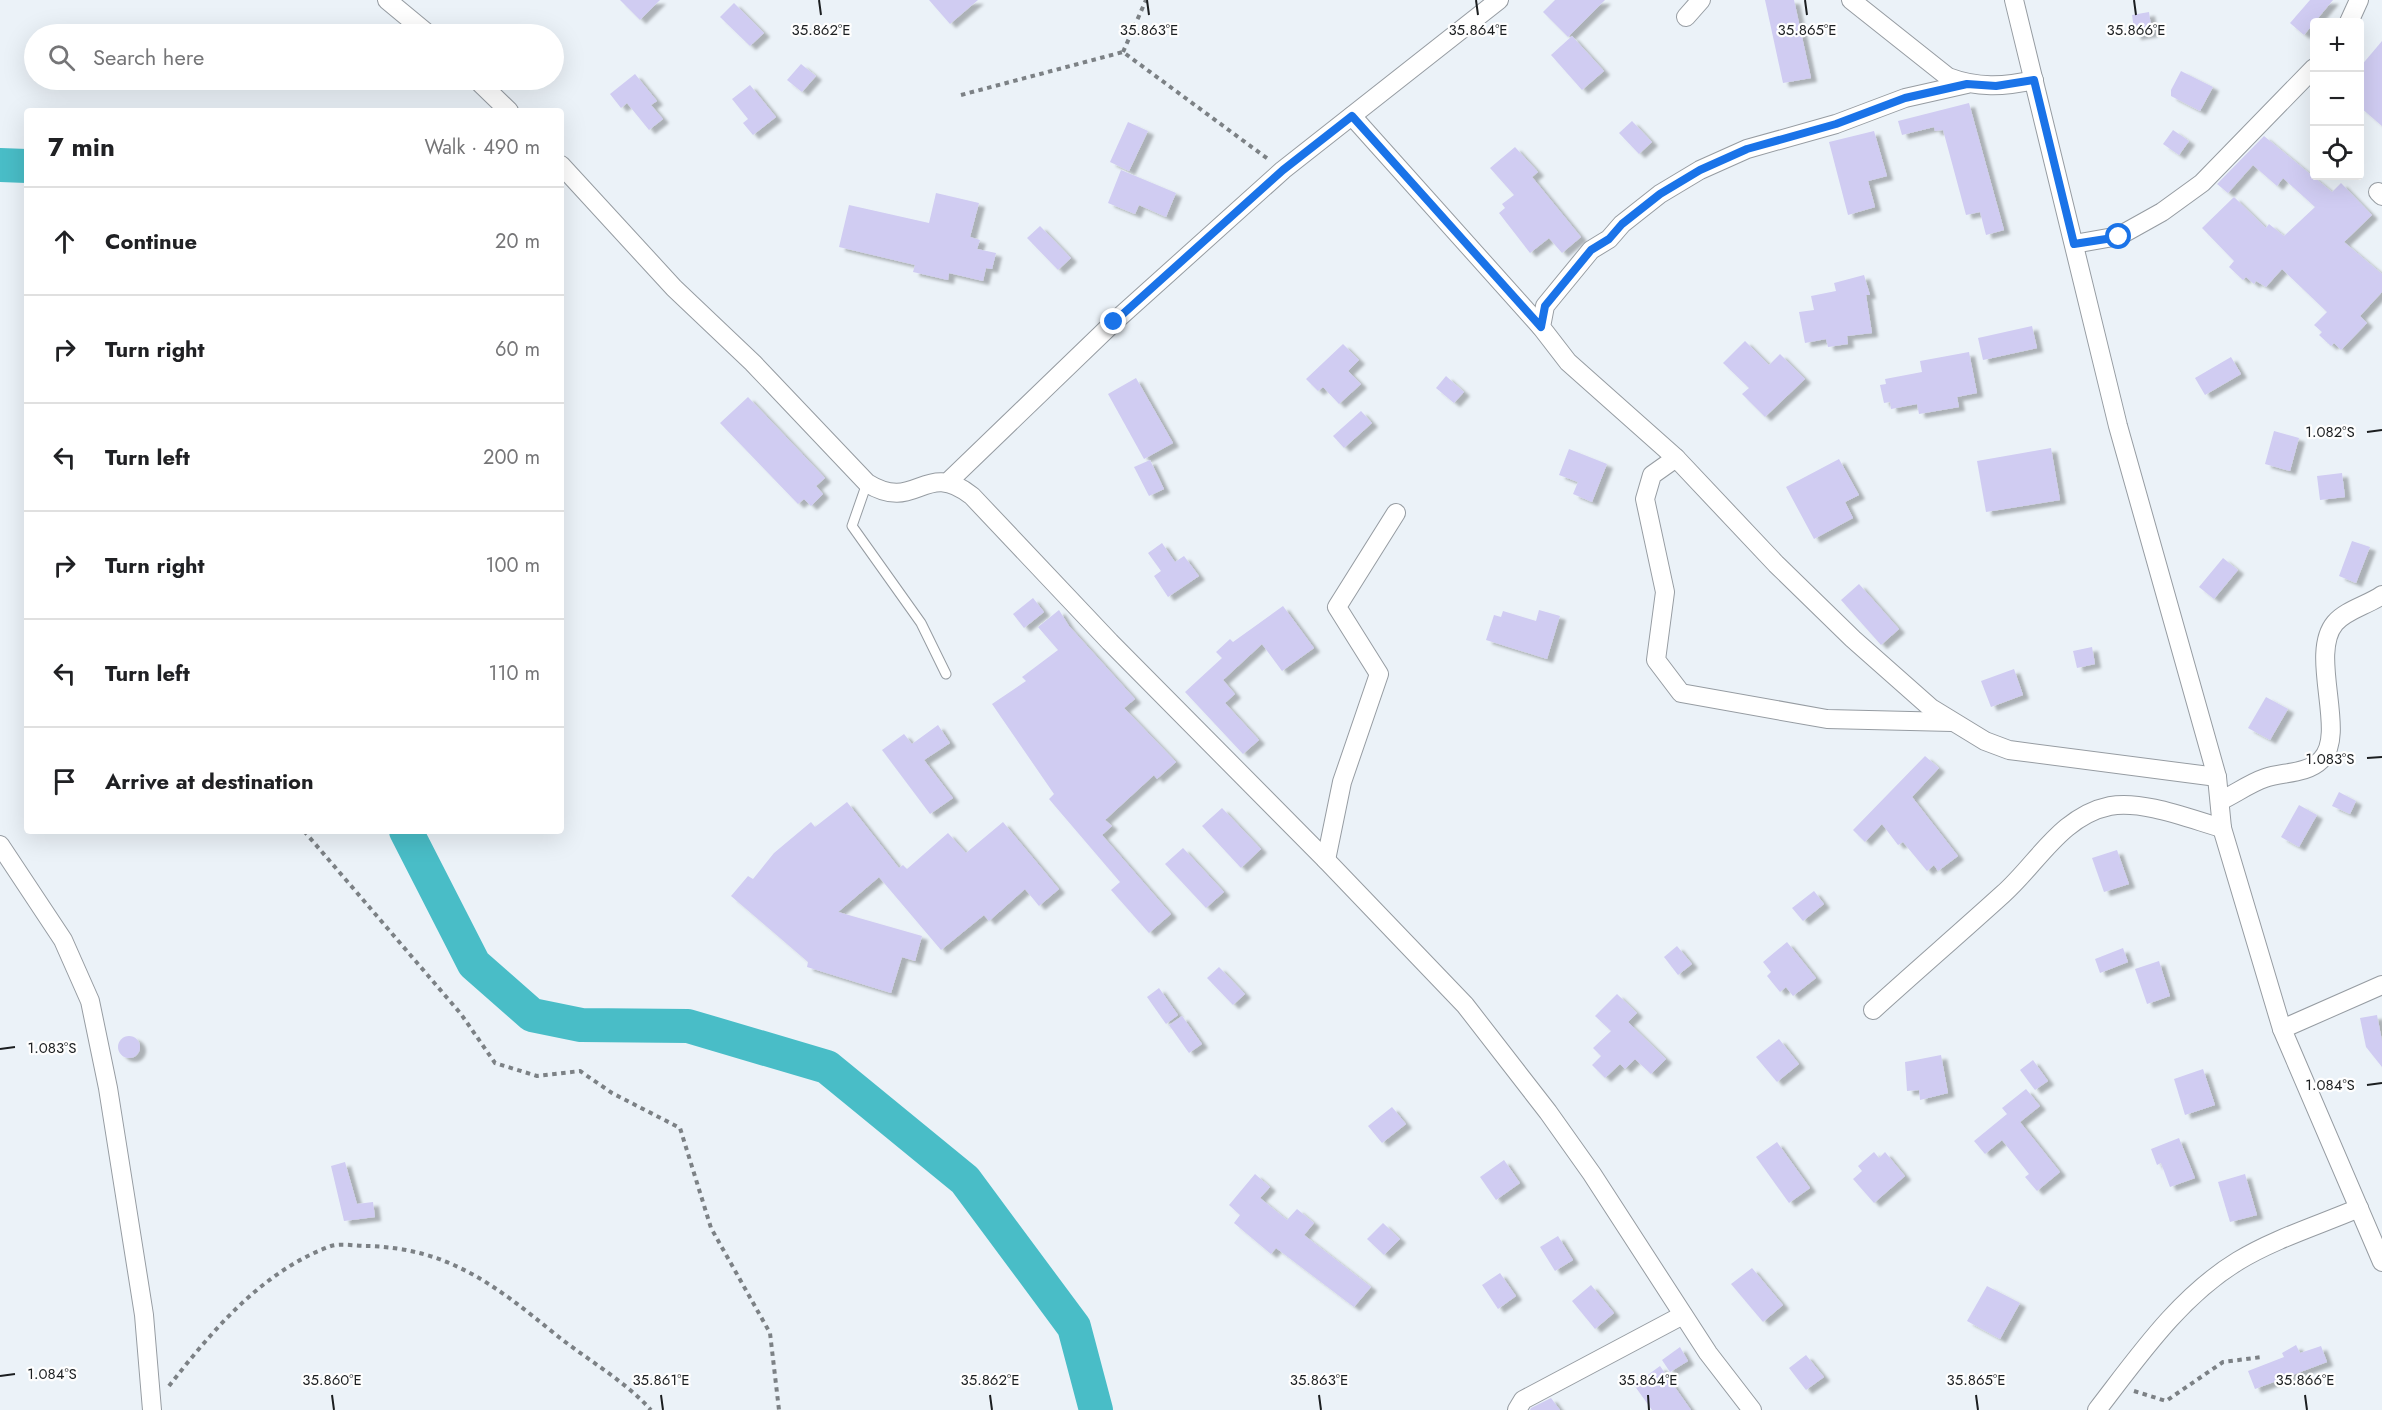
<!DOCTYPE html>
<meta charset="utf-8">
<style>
:root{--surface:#fff;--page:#f2f2f2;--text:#202124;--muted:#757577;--line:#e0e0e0}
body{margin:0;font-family:Jost,sans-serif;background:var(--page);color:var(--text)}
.controls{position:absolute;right:18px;top:18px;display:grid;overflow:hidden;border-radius:6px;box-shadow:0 6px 24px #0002}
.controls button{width:54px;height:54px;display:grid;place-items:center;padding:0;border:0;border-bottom:2px solid var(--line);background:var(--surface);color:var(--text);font:30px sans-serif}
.stop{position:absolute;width:18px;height:18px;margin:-14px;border:4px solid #1a73e8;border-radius:50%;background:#fff}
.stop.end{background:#1a73e8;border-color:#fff;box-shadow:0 2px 6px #0008}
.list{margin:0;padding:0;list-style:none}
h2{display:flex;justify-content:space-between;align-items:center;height:78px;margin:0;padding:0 24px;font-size:26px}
h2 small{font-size:20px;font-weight:400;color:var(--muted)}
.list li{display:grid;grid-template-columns:39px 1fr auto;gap:18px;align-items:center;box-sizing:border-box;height:108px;padding:0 24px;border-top:2px solid var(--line)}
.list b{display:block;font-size:22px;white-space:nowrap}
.list em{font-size:20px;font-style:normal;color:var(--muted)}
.icon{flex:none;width:33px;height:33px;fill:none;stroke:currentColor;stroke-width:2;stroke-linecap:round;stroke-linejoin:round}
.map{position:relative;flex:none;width:2382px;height:1410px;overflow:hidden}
.search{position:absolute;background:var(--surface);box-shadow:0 6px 24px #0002;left:24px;top:24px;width:540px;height:66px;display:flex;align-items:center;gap:15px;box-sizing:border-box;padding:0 21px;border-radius:33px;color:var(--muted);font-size:22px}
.panel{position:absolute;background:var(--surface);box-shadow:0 6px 24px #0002;left:24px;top:108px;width:540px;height:726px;border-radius:6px}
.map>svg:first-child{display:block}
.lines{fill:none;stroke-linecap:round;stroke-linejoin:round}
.river{stroke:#49bdc7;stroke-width:34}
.building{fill:#d0ccf2;filter:url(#shadow)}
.service-casing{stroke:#969ca2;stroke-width:11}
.minor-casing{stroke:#969ca2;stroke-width:20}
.path{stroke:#7c8185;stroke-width:4;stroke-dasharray:4.5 4.5;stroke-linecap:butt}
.service{stroke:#fff;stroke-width:9}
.minor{stroke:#fff;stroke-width:18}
.route{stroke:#1a73e8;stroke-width:8}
.ticks{fill:none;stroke:#1b1e20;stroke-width:2}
.ticks-label{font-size:15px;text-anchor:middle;fill:#1b1e20;stroke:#fefefe;stroke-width:4.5;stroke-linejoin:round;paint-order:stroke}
</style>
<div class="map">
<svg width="2382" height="1410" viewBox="0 0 2382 1410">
<defs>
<filter id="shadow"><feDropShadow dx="6" dy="4" stdDeviation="1.5" flood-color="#0004"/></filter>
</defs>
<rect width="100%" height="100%" fill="#ebf2f8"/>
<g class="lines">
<g class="river">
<path d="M 0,165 L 27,166"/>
<path d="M 406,831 L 474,964 L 532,1015 L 581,1025 L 688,1026 L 827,1067 L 965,1180 L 1074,1327 L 1096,1410"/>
</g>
</g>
<g class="building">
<path d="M 620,0 L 660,0 L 640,20 Z"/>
<path d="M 929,0 L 978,0 L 950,24 Z"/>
<path d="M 1555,0 L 1605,0 L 1568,37 L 1543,12 Z"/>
<path d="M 1765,0 L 1794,0 L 1811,78 L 1783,83 Z"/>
<path d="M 2310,0 L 2333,0 L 2304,35 L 2290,23 Z"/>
<path d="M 734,3 L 764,33 L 750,46 L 720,17 Z"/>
<path d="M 2149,12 L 2152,33 L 2135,36 L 2132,15 Z"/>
<path d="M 1572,36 L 1604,71 L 1582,90 L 1551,55 Z"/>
<path d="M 2382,41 L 2382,126 L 2360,107 L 2360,67 Z"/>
<path d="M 801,64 L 816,76 L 802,92 L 787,80 Z"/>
<path d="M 2181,71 L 2213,87 L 2200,111 L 2171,96 L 2171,90 Z"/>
<path d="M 635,74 L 657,101 L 651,105 L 663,119 L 649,130 L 627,103 L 621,108 L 610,94 Z"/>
<path d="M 750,85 L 776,117 L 753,135 L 743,123 L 748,119 L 732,99 Z"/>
<path d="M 1969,103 L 2004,230 L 1986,235 L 1980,212 L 1966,215 L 1943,130 L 1935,131 L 1934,127 L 1902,135 L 1898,121 Z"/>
<path d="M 1632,121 L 1652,142 L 1639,154 L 1619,133 Z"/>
<path d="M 1128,122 L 1148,131 L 1129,171 L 1110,162 Z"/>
<path d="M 2173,130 L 2189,141 L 2179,155 L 2163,144 Z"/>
<path d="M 1874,131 L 1887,176 L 1868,181 L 1875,207 L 1848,215 L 1829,142 Z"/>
<path d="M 2264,136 L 2332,192 L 2341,183 L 2372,215 L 2344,242 L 2382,274 L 2382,292 L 2360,316 L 2367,323 L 2341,350 L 2334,343 L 2331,346 L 2319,335 L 2322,332 L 2314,325 L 2327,312 L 2282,269 L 2266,287 L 2256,281 L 2254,284 L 2246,277 L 2243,280 L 2229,267 L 2234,261 L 2202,228 L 2234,197 L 2266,228 L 2269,224 L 2284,236 L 2315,207 L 2283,178 L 2277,186 L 2253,165 L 2228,193 L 2217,184 Z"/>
<path d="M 1515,147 L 1538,172 L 1532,177 L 1581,237 L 1562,253 L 1549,238 L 1530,253 L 1499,213 L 1505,208 L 1502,204 L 1514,195 L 1490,168 Z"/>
<path d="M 1121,170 L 1176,193 L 1166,217 L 1139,205 L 1135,214 L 1108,203 Z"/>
<path d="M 936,193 L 979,203 L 970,237 L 980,240 L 977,249 L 996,253 L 992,269 L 986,268 L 983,281 L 949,273 L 948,280 L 913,272 L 915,265 L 839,247 L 849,205 L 929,223 Z"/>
<path d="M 1040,226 L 1071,258 L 1058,270 L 1027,238 Z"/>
<path d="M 1864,275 L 1870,295 L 1866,295 L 1872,333 L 1847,336 L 1848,344 L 1828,347 L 1826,339 L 1805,343 L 1799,312 L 1814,310 L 1811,296 L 1836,291 L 1834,283 Z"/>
<path d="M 2032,326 L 2037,348 L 1983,360 L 1978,338 Z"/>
<path d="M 1745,341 L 1769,365 L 1780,354 L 1805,379 L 1765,417 L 1742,394 L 1749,388 L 1723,363 Z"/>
<path d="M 1343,344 L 1359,360 L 1348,371 L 1361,384 L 1339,404 L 1323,387 L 1318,391 L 1306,379 Z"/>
<path d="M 1969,352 L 1977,393 L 1957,397 L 1959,407 L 1919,414 L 1917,404 L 1891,409 L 1890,402 L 1884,403 L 1880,385 L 1886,384 L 1885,379 L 1922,372 L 1920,361 Z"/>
<path d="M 2231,357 L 2241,374 L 2205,395 L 2195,378 Z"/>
<path d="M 1446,376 L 1464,392 L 1454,403 L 1436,388 Z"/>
<path d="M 1136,378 L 1173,443 L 1144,459 L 1108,394 Z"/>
<path d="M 748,397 L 825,478 L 816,486 L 823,494 L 811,506 L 804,499 L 798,504 L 720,423 Z"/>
<path d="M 1361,411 L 1372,423 L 1344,448 L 1333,436 Z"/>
<path d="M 2274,431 L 2299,438 L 2290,471 L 2265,464 Z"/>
<path d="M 2051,448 L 2060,500 L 1986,512 L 1977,461 Z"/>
<path d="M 1569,449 L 1607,464 L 1592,502 L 1573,494 L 1578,482 L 1559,475 Z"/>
<path d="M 1839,459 L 1859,495 L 1845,502 L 1853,518 L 1814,539 L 1786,487 Z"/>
<path d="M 1150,460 L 1164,489 L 1149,496 L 1134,467 Z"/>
<path d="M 2342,473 L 2345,497 L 2320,500 L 2317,476 Z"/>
<path d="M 2352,541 L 2370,547 L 2356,583 L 2339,576 Z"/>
<path d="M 1162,543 L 1175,562 L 1184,556 L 1199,576 L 1168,597 L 1154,576 L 1161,571 L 1148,553 Z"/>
<path d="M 2223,558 L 2238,570 L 2214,599 L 2199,587 Z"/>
<path d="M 1859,584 L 1899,629 L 1881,645 L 1841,600 Z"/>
<path d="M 1033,598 L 1044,612 L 1024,628 L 1013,614 Z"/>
<path d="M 1283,606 L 1314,648 L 1282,671 L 1262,644 L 1223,680 L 1235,694 L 1225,703 L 1259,740 L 1243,754 L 1185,692 L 1222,658 L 1216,652 L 1230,639 L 1233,642 Z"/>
<path d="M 1059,610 L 1069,626 L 1135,699 L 1124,708 L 1176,762 L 1157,779 L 1154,775 L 1105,820 L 1112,826 L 1102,835 L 1171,914 L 1149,933 L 1111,890 L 1120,882 L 1049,799 L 1054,794 L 992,704 L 1026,681 L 1022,677 L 1058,650 L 1038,627 Z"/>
<path d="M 1539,610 L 1560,616 L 1547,659 L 1486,640 L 1494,615 L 1501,617 L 1503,611 L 1536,621 Z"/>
<path d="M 2092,647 L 2095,664 L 2077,668 L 2073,651 Z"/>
<path d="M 2014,669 L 2023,695 L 1991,707 L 1981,681 Z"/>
<path d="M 2266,697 L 2288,709 L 2270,740 L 2248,728 Z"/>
<path d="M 938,725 L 950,743 L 924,760 L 953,798 L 930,814 L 882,750 L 904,734 L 912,744 Z"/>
<path d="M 1925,756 L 1939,768 L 1912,797 L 1958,856 L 1938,871 L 1934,865 L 1927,871 L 1903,842 L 1898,845 L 1882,824 L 1865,842 L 1853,830 Z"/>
<path d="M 2339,792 L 2356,801 L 2350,814 L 2332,806 Z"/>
<path d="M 847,802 L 899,868 L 903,865 L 907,869 L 948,833 L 966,853 L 1003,822 L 1059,889 L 1039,906 L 1025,889 L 989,921 L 984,915 L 941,950 L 879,877 L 838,912 L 922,936 L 915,961 L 902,957 L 891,993 L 807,967 L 808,962 L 731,896 L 748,876 L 753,879 L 774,853 L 811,822 L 815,827 Z"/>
<path d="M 2299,805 L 2317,815 L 2299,847 L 2281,837 Z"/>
<path d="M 1222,808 L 1261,849 L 1241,868 L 1202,826 Z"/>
<path d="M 1183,848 L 1224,892 L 1206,908 L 1165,864 Z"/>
<path d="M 2117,850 L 2129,884 L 2104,892 L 2092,858 Z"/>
<path d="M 1814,891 L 1824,904 L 1803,921 L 1792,908 Z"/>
<path d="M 1787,942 L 1816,978 L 1793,996 L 1786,987 L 1780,992 L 1767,976 L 1771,972 L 1763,962 Z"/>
<path d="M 1677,946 L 1692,964 L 1678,975 L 1664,957 Z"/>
<path d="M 2123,948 L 2128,962 L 2100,973 L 2095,959 Z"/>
<path d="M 2159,961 L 2170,996 L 2147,1004 L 2135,969 Z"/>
<path d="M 1219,967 L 1245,994 L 1233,1005 L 1207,978 Z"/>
<path d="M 1159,988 L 1178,1015 L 1166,1024 L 1147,997 Z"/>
<path d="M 1617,994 L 1637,1013 L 1628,1022 L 1666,1059 L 1651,1074 L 1635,1059 L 1625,1069 L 1620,1064 L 1605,1078 L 1592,1065 L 1601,1056 L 1593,1048 L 1611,1031 L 1595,1016 Z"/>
<path d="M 2377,1015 L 2382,1041 L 2382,1067 L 2366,1047 L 2360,1018 Z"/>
<path d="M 1182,1016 L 1202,1044 L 1189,1053 L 1169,1025 Z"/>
<circle cx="129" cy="1047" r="11"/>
<path d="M 1779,1039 L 1799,1064 L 1777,1082 L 1756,1057 Z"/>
<path d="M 1941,1055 L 1948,1093 L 1920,1100 L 1919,1090 L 1907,1091 L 1905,1062 Z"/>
<path d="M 2033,1060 L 2048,1081 L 2035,1090 L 2020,1070 Z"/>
<path d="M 2203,1069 L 2215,1105 L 2185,1115 L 2174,1079 Z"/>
<path d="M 2026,1089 L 2040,1106 L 2020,1122 L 2060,1172 L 2037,1191 L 2025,1177 L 2029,1174 L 2002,1140 L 1985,1154 L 1974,1141 L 2007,1114 L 2002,1108 Z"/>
<path d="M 1392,1107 L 1406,1124 L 1382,1143 L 1368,1126 Z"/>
<path d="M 2179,1138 L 2195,1178 L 2170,1187 L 2161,1163 L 2157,1165 L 2151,1149 Z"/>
<path d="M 1777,1142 L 1810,1188 L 1789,1203 L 1756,1157 Z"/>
<path d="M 1874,1152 L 1879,1158 L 1885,1152 L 1905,1176 L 1874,1203 L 1853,1179 L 1862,1171 L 1858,1166 Z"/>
<path d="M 1504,1160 L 1520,1183 L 1496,1200 L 1480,1177 Z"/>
<path d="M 345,1162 L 357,1204 L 373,1202 L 375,1217 L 344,1221 L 331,1166 Z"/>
<path d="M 1255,1174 L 1270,1187 L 1260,1198 L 1287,1220 L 1297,1209 L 1314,1223 L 1304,1235 L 1371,1287 L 1354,1307 L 1276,1248 L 1271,1254 L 1234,1223 L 1240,1215 L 1229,1205 Z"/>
<path d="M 2245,1174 L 2257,1215 L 2230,1222 L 2218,1182 Z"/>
<path d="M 1383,1223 L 1400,1239 L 1384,1255 L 1367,1239 Z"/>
<path d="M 1558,1236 L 1573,1260 L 1555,1271 L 1540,1247 Z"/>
<path d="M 1752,1268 L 1783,1305 L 1763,1322 L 1731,1284 Z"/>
<path d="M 1500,1273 L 1516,1296 L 1498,1309 L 1482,1285 Z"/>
<path d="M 1591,1285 L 1614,1313 L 1595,1329 L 1572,1301 Z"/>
<path d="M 1987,1286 L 2020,1303 L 2000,1339 L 1967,1321 Z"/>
<path d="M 2296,1345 L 2300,1353 L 2321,1346 L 2327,1362 L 2255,1389 L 2248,1371 L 2284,1357 L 2282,1353 Z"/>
<path d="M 1680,1347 L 1688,1361 L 1670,1372 L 1662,1360 Z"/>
<path d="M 1806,1355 L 1824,1377 L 1806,1390 L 1789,1368 Z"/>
<path d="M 1660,1366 L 1691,1410 L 1652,1410 L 1634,1385 Z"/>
<path d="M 1551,1398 L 1560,1410 L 1530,1410 L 1531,1408 Z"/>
</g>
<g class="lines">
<defs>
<path id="service" d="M 867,483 L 852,526 L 921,623 L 946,674"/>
<g id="minor">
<path d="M 387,0 L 428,34"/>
<path d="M 1851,0 L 1948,77 C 1977,88 2004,87 2034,80"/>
<path d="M 2014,0 L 2118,426 L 2217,777 L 2222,828 L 2282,1029 L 2382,1262"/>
<path d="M 1686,17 L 1701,0"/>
<path d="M 2349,22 L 2359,0"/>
<path d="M 477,80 L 509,111"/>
<path d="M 1967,84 L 1905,98 L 1836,124 L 1747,149 L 1700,170 L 1660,194 L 1622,224 L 1609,239 L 1591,250 L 1545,306 L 1541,327 L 1568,362 L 1676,458 L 1776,564 L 1853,639 L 1931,708 L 1985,741 L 2009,750 L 2217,777"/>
<path d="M 1352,116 L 1541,327"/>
<path d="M 561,165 L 674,288 L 753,363 L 867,483 C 917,514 924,458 972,496 L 1110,642 L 1326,860 L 1465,1005 L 1548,1112 L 1592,1174 L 1708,1353 L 1752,1410"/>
<path d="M 2378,192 L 2382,196"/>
<path d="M 2074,244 L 2119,236 L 2162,212 L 2202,183 L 2314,68"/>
<path d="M 1676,458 L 1652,475 L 1645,499 L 1665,592 L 1656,660 L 1681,693 L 1827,719 L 1952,722"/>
<path d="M 949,481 L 1114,322 L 1283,170 L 1499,0"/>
<path d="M 2220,801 C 2235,794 2250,783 2265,778 C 2283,772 2307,774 2321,760 C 2348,734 2308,655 2335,623 C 2346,610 2368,605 2382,595"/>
<path d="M 0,845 L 63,940 L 90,1001 L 108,1088 L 144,1315 L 152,1410"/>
<path d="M 1326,860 L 1342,782 L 1379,674 L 1337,607 L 1396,513"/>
<path d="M 1873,1010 C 1916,971 1960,933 2003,894 C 2037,864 2061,816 2110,806 C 2143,800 2190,819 2222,828"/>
<path d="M 2282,1029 L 2382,985"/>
<path d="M 1517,1410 L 1523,1400 L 1683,1315"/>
<path d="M 2097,1410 C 2138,1357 2179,1297 2238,1261 C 2274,1239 2319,1225 2359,1208"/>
</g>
</defs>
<use href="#service" class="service-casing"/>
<use href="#minor" class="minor-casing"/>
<g class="path">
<path d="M 1123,52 L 1146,0"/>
<path d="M 961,95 L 1123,52 L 1268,159"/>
<path d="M 304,831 L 461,1014 L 495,1063 L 537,1076 L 580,1071 L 612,1093 L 680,1128 L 711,1228 L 770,1333 L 779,1410"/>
<path d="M 169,1386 C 212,1331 262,1271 331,1246 C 341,1243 356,1246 367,1246 C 448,1248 495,1285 555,1334 C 586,1359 624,1380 651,1410"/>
<path d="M 2134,1391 L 2166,1401 L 2223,1362 L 2262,1357"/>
</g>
<use href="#service" class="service"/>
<use href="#minor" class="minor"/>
</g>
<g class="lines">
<path class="route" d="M 1114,322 L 1283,170 L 1352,116 L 1541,327 L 1545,306 L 1591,250 L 1609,239 L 1622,224 L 1660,194 L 1700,170 L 1747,149 L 1836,124 L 1905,98 L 1967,84 L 1996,86 L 2034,80 L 2074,244 L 2119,237"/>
</g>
<path class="ticks" d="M 819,0 L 821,15M 1147,0 L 1149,15M 1476,0 L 1478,15M 1805,0 L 1807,15M 2134,0 L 2136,15M 2367,432 L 2382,430M 2367,758 L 2382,757M 0,1049 L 15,1047M 2367,1085 L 2382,1083M 0,1376 L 15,1374M 332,1395 L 334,1410M 661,1395 L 663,1410M 990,1395 L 992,1410M 1319,1395 L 1321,1410M 1648,1395 L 1649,1410M 1976,1395 L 1978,1410M 2305,1395 L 2307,1410"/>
<g class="ticks-label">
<text x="821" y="35">35.862°E</text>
<text x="1149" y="35">35.863°E</text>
<text x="1478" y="35">35.864°E</text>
<text x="1807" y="35">35.865°E</text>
<text x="2136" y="35">35.866°E</text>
<text x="2330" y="437">1.082°S</text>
<text x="2330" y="764">1.083°S</text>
<text x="52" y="1053">1.083°S</text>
<text x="2330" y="1090">1.084°S</text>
<text x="52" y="1379">1.084°S</text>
<text x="332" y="1385">35.860°E</text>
<text x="661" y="1385">35.861°E</text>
<text x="990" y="1385">35.862°E</text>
<text x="1319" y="1385">35.863°E</text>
<text x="1648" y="1385">35.864°E</text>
<text x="1976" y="1385">35.865°E</text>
<text x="2305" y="1385">35.866°E</text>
</g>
</svg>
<div class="controls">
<button>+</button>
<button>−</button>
<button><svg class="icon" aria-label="locate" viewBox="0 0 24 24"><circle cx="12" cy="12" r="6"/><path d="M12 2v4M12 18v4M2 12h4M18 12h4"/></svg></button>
</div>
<div class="stop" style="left:2119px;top:237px"></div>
<div class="stop end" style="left:1114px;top:322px"></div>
<div class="search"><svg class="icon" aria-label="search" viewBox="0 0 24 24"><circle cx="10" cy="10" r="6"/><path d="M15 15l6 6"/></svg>Search here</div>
<section class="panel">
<h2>7 min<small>Walk · 490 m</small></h2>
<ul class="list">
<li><svg class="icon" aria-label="ahead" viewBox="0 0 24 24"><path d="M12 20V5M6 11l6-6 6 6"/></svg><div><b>Continue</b></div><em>20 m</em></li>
<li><svg class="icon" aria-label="right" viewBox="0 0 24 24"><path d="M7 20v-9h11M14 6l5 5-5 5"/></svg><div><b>Turn right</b></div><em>60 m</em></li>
<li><svg class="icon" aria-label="left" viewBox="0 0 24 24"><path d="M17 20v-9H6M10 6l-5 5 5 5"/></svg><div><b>Turn left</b></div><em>200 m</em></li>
<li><svg class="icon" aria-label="right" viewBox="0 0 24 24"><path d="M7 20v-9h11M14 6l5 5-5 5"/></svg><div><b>Turn right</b></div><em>100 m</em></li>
<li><svg class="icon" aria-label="left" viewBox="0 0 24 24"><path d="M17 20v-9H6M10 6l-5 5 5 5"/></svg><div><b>Turn left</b></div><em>110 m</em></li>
<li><svg class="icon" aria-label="arrive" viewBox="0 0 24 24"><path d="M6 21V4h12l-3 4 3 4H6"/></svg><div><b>Arrive at destination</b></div></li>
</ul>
</section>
</div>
